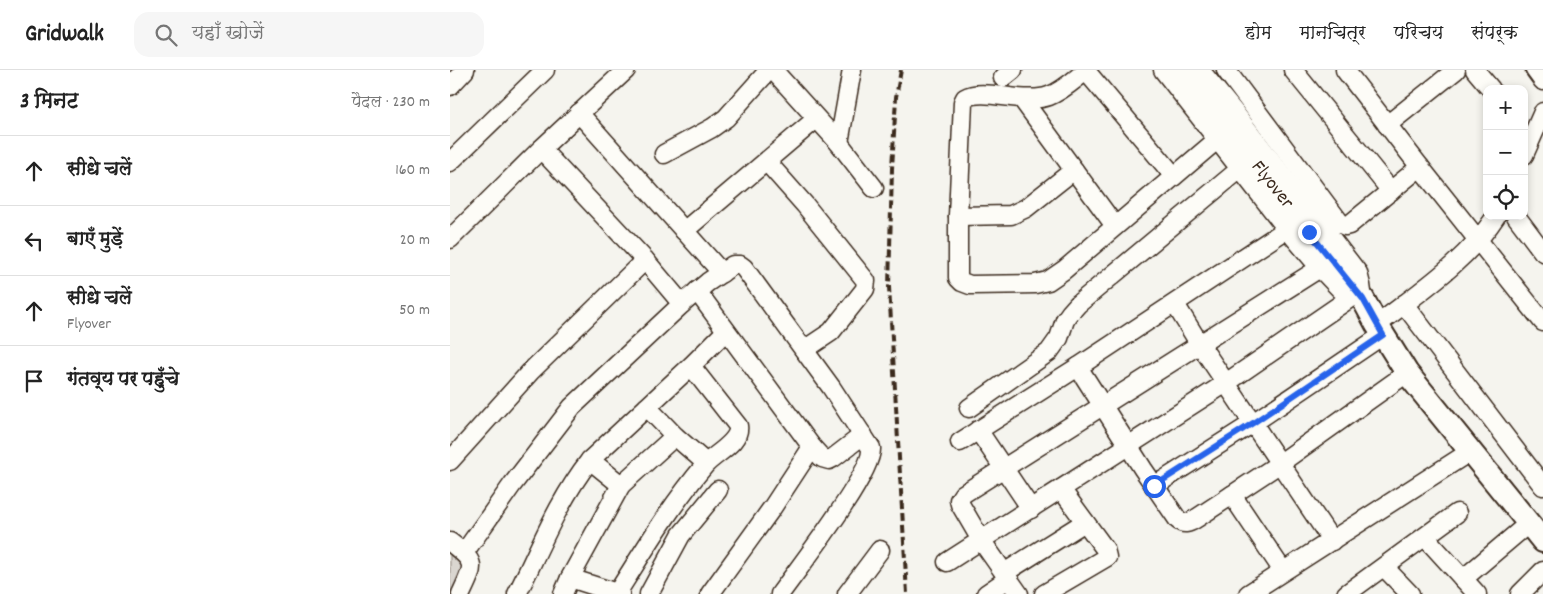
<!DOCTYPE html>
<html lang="hi">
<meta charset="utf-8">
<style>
:root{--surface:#fff;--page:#f6f6f6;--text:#222;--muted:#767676;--line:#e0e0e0}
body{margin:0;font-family:Dekko,"Playpen Sans Deva",sans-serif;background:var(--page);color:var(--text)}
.controls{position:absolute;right:15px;top:15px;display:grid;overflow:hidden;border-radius:10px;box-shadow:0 2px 8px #0003}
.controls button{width:45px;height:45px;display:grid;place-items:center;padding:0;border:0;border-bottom:1px solid var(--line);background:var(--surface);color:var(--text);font:25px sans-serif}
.stop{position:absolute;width:15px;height:15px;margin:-11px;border:4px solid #2563eb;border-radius:50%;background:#fff}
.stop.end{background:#2563eb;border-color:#fff;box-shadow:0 1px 5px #0008}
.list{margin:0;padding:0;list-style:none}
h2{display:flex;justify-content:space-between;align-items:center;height:65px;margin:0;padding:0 20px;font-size:21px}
h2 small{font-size:16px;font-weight:400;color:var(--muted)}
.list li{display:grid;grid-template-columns:32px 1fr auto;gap:15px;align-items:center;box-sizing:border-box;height:70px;padding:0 20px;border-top:1px solid var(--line)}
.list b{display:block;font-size:19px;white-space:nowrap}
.list p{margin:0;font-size:16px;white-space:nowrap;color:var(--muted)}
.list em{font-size:16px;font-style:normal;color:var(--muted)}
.icon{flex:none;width:28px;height:28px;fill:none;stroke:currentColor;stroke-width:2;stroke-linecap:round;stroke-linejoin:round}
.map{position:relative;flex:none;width:1093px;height:524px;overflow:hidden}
header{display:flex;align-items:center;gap:30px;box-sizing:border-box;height:70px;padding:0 25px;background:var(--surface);border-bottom:1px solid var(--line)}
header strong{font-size:24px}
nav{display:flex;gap:28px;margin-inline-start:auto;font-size:18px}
.search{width:350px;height:45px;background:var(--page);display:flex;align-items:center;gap:12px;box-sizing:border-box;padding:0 18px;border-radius:15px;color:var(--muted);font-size:19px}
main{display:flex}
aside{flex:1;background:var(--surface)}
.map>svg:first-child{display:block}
.green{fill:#dad6d0;stroke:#8a8077}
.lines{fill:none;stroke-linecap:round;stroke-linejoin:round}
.minor-casing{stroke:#3b2a1e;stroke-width:21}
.major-casing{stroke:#3b2a1e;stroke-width:26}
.minor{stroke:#fdfcf7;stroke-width:18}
.major{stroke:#fdfcf7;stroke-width:22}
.rail{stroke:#3b2a1e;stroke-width:4;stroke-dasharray:8 4;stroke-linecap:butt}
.route{stroke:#2563eb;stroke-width:6}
.labels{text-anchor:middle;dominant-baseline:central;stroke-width:4;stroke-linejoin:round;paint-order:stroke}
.street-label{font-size:20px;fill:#3b2a1e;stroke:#fdfcf7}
</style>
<header>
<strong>Gridwalk</strong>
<div class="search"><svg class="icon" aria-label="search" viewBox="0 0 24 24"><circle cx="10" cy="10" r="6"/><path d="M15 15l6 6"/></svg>यहाँ खोजें</div>
<nav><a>होम</a><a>मानचित्र</a><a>परिचय</a><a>संपर्क</a></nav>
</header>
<main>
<aside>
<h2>3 मिनट<small>पैदल · 230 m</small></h2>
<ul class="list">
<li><svg class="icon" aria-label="ahead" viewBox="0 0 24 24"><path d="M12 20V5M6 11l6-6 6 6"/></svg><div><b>सीधे चलें</b></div><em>160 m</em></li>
<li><svg class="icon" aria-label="left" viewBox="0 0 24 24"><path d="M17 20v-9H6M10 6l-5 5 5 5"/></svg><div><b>बाएँ मुड़ें</b></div><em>20 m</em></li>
<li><svg class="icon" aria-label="ahead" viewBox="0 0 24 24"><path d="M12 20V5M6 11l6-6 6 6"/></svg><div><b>सीधे चलें</b><p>Flyover</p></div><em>50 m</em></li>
<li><svg class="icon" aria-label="arrive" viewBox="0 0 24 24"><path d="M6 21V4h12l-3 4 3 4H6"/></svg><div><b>गंतव्य पर पहुँचे</b></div></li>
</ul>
</aside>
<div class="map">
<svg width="1093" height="524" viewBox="0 0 1093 524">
<rect width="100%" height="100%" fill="#f5f4ee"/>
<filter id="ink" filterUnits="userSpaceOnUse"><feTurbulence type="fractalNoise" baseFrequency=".02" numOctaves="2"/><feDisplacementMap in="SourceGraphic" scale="10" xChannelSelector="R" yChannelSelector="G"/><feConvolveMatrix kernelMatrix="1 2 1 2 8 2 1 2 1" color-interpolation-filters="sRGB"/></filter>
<g filter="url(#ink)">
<path class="green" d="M 0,479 L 14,489 L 7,524 L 0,524 Z"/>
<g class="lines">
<defs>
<g id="minor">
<path d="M 323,0 L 389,73 L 424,118"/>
<path d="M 637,0 C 625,9 613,21 599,26 C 574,35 533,17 515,28 L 513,32 L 508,146 L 508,208 L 512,212 L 520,215 L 585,214 L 598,211 L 614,200 L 768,69"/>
<path d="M 713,0 L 837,159 L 870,198 L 890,219 L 903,226 L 913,229 L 911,215 L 908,203 L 785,43 L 750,0"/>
<path d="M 776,0 L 891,154 L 895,156 L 899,155 L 970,97"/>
<path d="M 843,0 L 941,121"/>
<path d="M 895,0 L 970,97 L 1093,252"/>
<path d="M 1025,0 L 1041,19"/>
<path d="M 1085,0 L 1093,11"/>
<path d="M 636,1 L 724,106"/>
<path d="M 553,8 L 563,0"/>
<path d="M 0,16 L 15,0"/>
<path d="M 572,29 L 665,156"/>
<path d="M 129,43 L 272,203"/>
<path d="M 937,55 L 1006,0"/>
<path d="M 389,73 L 402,0"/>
<path d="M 91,79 L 195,190 L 232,234"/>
<path d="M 214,84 L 262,58 L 276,48 L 319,0"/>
<path d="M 1074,85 L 1093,42"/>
<path d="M 0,92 L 95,0"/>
<path d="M 317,92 L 355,135 L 416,211 L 415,219 L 381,262 L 354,280"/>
<path d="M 508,146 L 561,145 L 576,138 L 624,100"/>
<path d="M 1066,146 L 1093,182"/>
<path d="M 234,161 L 366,49"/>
<path d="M 0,169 L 91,79 L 176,0"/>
<path d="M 247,221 L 362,377 L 372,388 L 379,390 L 383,388 L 413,365"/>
<path d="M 725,234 L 749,273 L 882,471"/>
<path d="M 954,234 L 1093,416"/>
<path d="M 927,255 C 969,222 1016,192 1046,146"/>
<path d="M 628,297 L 693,399 L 728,450 C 735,456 740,452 747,448 L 829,394 L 957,303"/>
<path d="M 197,337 L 225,366 L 256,393"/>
<path d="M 519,338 L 599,282 L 609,268 L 615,250 L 620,243 L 628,234 L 790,99"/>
<path d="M 528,360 L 581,439"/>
<path d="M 510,372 L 628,297 L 837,159"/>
<path d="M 140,390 L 171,415"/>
<path d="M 0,391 L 81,301 L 195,190"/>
<path d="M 704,416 L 803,353 L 933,265"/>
<path d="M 782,425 L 833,501"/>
<path d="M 975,467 L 1027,524"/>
<path d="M 0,472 C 27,493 25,494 11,524"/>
<path d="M 14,483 L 62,415 L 122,337 L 232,234 L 258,212 L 283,195 L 290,195 L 294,198 L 381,317 L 421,378 C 424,402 347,500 330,524"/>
<path d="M 497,492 L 776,313 L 903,226"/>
<path d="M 934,497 L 960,524"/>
<path d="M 554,503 L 635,452"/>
<path d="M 120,508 L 170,524"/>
<path d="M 1013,509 L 1079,453"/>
<path d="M 167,523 C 195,479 221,435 255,395 C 264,384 291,372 288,356 L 241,296"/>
<path d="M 67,524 C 90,478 108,431 140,390 L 241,296 L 276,261"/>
<path d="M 113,524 L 120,508 L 171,415 L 225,366"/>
<path d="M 199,524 L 231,465 L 268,420"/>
<path d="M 260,524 L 322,438 L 362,377"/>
<path d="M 397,524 L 430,480"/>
<path d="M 536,524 L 558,509"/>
<path d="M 569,524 L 531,470 L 510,434 L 509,430 L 513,424 L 870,198"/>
<path d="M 594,524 L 657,487 L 655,479 L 611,419"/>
<path d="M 798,524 L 1021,381"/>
<path d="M 896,524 L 1007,443"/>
<path d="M 1070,524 L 1093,501"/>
</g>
<g id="major">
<path id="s1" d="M 729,0 L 913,229 L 927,255 L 957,303 L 1093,471"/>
</g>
</defs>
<use href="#minor" class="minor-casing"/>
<use href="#major" class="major-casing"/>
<use href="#minor" class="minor"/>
<use href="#major" class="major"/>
<path class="rail" d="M 451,0 L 446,27 L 442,99 L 439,217 L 457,524"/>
</g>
</g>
<g class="lines" filter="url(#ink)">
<path class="route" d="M 704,416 L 803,353 L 933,265 L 913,229 L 859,162"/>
</g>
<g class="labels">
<g class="street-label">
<text stroke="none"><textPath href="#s1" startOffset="148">Flyover</textPath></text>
</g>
</g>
</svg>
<div class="controls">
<button>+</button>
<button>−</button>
<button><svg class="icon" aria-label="locate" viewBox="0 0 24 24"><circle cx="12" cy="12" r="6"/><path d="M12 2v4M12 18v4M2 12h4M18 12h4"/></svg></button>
</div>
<div class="stop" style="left:704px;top:416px"></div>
<div class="stop end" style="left:859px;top:162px"></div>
</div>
</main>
